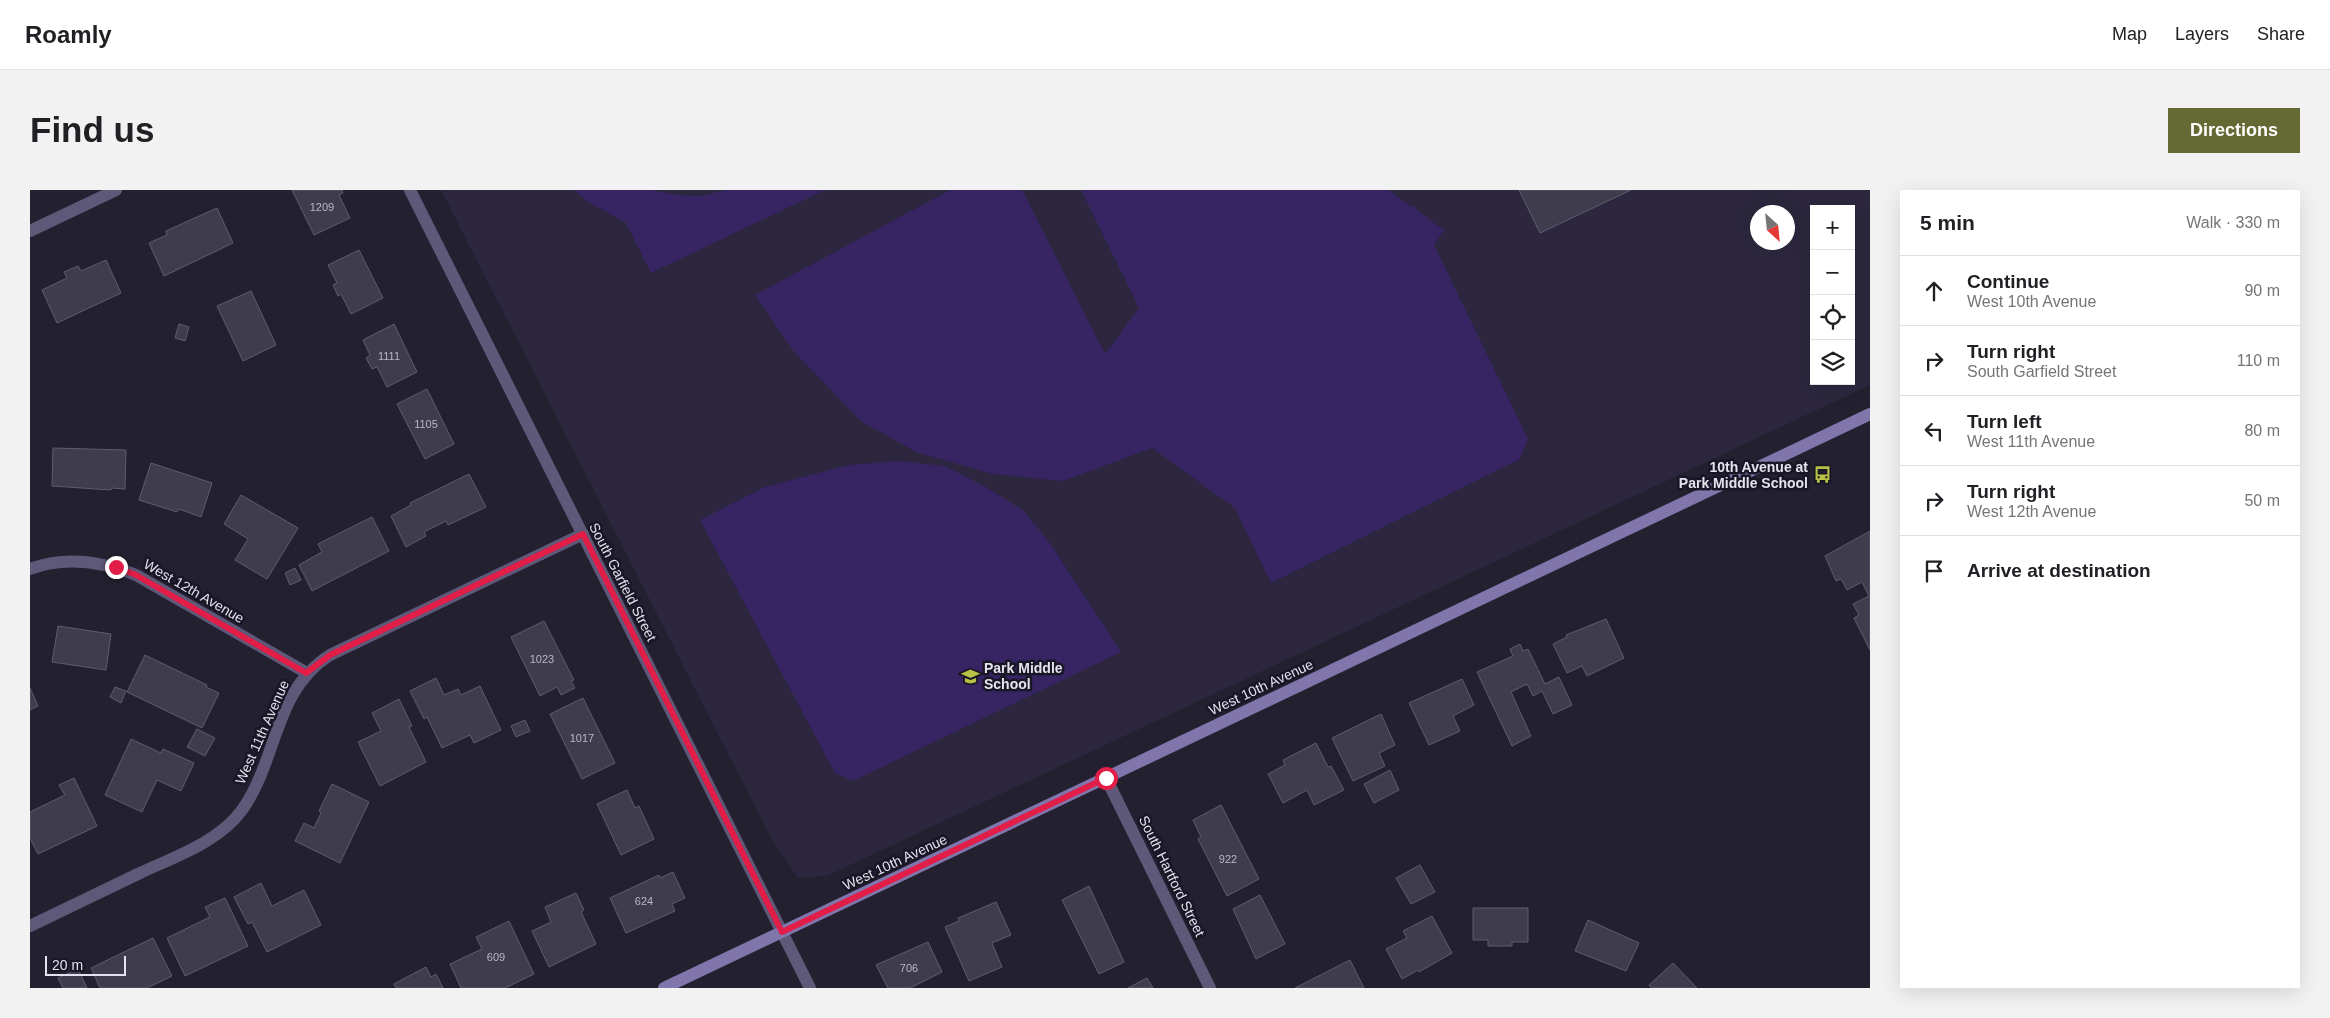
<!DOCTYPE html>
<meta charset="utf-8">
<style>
:root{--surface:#fff;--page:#f2f2f2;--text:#202124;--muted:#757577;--line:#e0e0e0;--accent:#656933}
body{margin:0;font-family:Helvetica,sans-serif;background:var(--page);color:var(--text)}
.controls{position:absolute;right:15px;top:15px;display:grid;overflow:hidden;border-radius:0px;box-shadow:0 5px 20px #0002}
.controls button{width:45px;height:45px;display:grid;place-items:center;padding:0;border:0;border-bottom:1px solid var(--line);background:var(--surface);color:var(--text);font:25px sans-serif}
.compass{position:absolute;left:1720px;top:15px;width:45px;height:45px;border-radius:50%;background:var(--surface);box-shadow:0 5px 20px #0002;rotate:153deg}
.scale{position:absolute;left:15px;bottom:12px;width:81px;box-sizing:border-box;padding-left:5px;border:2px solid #e3e2ed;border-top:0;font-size:14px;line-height:18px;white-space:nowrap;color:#e3e2ed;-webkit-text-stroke:4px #191626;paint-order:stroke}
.stop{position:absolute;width:15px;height:15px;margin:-11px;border:4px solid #e11d48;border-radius:50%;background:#fff}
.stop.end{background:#e11d48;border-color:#fff;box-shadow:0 1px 5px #0008}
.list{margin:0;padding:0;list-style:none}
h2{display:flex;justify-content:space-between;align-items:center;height:65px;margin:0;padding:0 20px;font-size:21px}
h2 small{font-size:16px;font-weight:400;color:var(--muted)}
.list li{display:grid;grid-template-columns:32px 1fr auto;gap:15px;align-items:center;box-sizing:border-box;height:70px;padding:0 20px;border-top:1px solid var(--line)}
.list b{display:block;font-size:19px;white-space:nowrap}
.list p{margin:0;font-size:16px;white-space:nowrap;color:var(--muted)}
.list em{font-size:16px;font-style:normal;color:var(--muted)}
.icon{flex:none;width:28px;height:28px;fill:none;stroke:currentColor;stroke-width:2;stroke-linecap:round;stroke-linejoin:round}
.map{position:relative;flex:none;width:1840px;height:798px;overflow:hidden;border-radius:0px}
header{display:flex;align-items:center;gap:30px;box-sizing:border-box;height:70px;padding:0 25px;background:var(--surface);border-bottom:1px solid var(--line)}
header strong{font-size:24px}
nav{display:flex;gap:28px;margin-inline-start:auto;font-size:18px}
.intro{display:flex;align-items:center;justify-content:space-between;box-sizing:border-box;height:120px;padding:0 30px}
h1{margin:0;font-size:35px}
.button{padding:12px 22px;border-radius:0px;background:var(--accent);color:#fff;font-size:18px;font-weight:700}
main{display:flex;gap:30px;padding:0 30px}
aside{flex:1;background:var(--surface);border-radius:0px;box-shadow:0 5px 20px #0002}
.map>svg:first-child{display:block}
.built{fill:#2c273e;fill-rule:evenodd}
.green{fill:#362463}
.building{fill:#3f3c4e;stroke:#5f5c70}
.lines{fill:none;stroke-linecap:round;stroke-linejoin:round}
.minor{stroke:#5e5879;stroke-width:12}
.tertiary{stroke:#5e5879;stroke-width:12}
.secondary{stroke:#8076ab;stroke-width:12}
.route{stroke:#e11d48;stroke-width:6}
.labels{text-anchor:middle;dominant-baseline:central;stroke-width:5;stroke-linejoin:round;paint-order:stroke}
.number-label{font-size:11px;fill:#bab8c5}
.poi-label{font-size:14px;font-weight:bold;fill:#e3e2ed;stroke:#191626;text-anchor:end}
.street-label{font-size:14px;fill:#e3e2ed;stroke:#191626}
</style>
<header>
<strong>Roamly</strong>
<nav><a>Map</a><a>Layers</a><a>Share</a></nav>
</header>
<div class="intro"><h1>Find us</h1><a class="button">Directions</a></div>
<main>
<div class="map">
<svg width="1840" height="798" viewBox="0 0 1840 798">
<rect width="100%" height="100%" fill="#232030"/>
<path class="built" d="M 411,0 L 1840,0 L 1840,195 L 797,686 L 768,688 L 743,652 ZM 1784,19 L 1821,19 L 1821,191 L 1784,191 ZM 1728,22 L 1758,22 L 1758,52 L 1728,52 Z"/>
<g class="green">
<path d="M 544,0 L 622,0 L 647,5 L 670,6 L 697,0 L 795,0 L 621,83 L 596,33 L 557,11 Z"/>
<path d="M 920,0 L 992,0 L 1075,164 L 1109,118 L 1051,0 L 1359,0 L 1382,17 L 1385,16 L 1388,21 L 1414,40 L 1404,55 L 1498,249 L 1490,269 L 1241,393 L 1205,318 L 1122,258 L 1033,291 L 963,284 L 886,262 L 831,231 L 765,163 L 725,105 Z"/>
<path d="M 869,271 L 915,276 L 956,297 L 994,321 L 1022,356 L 1091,462 L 823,591 L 805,583 L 670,330 L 735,297 L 819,275 Z"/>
</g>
<g class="building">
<path d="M 262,0 L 312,0 L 313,3 L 309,5 L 320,28 L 284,45 Z"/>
<path d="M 1489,0 L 1601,0 L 1510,43 Z"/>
<path d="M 187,18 L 203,53 L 134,86 L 119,53 L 137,45 L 136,41 Z"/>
<path d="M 329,60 L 353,108 L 321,124 L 311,104 L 308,106 L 303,95 L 307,93 L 298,75 Z"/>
<path d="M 76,70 L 91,103 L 27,133 L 12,100 L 37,88 L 34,82 L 48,76 L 51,81 Z"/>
<path d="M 221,101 L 246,155 L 213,171 L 187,116 Z"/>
<path d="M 149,134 L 159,137 L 155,151 L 145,148 Z"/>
<path d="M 364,134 L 387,182 L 357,197 L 347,177 L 342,179 L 336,168 L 340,165 L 333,150 Z"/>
<path d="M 397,199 L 424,254 L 395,269 L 367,214 Z"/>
<path d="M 23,258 L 96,260 L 95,299 L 81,298 L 81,300 L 22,296 Z"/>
<path d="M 121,273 L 182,293 L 171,327 L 149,319 L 147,322 L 109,310 Z"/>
<path d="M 439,284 L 456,317 L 418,335 L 416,331 L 394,342 L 396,346 L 376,357 L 361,326 L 381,315 L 380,313 Z"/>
<path d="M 211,305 L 268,338 L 237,389 L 205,370 L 218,349 L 194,334 Z"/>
<path d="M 342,327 L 359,361 L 282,401 L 269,375 L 292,362 L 288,354 Z"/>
<path d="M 1840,341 L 1840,460 L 1824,428 L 1829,425 L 1823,414 L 1839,406 L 1832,392 L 1817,400 L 1811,389 L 1806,391 L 1795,366 Z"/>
<path d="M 265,378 L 271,390 L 260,395 L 255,383 Z"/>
<path d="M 1576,429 L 1594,468 L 1557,486 L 1552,476 L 1537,483 L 1523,454 L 1537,447 L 1536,445 Z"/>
<path d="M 514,431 L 544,490 L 541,491 L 545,498 L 531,505 L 527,497 L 510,506 L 481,447 Z"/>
<path d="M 28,436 L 81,444 L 76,480 L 22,472 Z"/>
<path d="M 1490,454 L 1493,461 L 1498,459 L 1515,494 L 1529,487 L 1542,515 L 1523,524 L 1512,501 L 1503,506 L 1497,494 L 1481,502 L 1501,546 L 1482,556 L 1447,482 L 1483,466 L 1480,459 Z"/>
<path d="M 115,465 L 177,495 L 176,497 L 189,503 L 172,538 L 97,502 Z"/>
<path d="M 406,488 L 414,505 L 428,499 L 431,505 L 450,496 L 471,540 L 444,553 L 440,545 L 412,558 L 397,527 L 394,529 L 380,501 Z"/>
<path d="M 1432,489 L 1444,515 L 1423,526 L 1430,541 L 1399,555 L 1379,513 Z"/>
<path d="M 85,497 L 96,501 L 91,513 L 80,507 Z"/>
<path d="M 0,498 L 8,516 L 0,520 Z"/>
<path d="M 553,508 L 585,573 L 552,589 L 520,524 Z"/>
<path d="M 369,509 L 382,536 L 379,537 L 396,572 L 350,596 L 328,552 L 351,541 L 342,523 Z"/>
<path d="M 1351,524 L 1365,555 L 1349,563 L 1355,576 L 1323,591 L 1302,548 Z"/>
<path d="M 495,530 L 500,541 L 486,547 L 481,536 Z"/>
<path d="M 167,539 L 185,548 L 175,566 L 157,557 Z"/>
<path d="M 101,549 L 131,563 L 133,559 L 164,573 L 151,601 L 127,590 L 112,622 L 75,605 Z"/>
<path d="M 1286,553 L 1298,577 L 1301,576 L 1314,600 L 1284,615 L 1277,600 L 1253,613 L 1238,584 L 1255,575 L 1253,570 Z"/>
<path d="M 1360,580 L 1369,600 L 1344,613 L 1334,594 Z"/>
<path d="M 44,588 L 67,636 L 8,664 L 0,648 L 0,622 L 35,605 L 29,595 Z"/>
<path d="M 302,594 L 339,612 L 310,673 L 265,651 L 274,633 L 284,638 L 291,623 L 289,621 Z"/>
<path d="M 597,600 L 605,618 L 609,616 L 624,649 L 591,665 L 567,614 Z"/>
<path d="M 1191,615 L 1229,689 L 1197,706 L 1168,649 L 1171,647 L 1163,630 Z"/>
<path d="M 1390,675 L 1405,702 L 1381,714 L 1366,688 Z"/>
<path d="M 643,682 L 655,708 L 642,714 L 645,721 L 596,743 L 580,708 L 629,685 L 630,688 Z"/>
<path d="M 231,693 L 242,716 L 274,700 L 291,735 L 237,762 L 222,732 L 218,734 L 204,707 Z"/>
<path d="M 1059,696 L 1094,772 L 1069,784 L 1032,710 Z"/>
<path d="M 546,703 L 554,720 L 551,722 L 566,754 L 519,777 L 502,741 L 521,732 L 515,717 Z"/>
<path d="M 1230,705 L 1255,754 L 1226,769 L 1203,719 Z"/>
<path d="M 195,708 L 218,756 L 155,786 L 137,748 L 180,727 L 175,717 Z"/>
<path d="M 966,712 L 981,745 L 962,753 L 972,777 L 939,791 L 915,737 L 929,731 L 928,728 Z"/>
<path d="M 1443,718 L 1498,718 L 1498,752 L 1482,752 L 1482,756 L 1458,756 L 1458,750 L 1443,750 Z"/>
<path d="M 1402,726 L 1422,763 L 1389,782 L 1388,780 L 1372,789 L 1356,759 L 1377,748 L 1373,741 Z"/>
<path d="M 1558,730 L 1609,753 L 1596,781 L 1545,761 Z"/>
<path d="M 479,731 L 504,784 L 475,798 L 431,798 L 420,774 L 452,759 L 446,747 Z"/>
<path d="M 123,748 L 142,786 L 117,798 L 70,798 L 61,778 Z"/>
<path d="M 898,752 L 912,782 L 880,798 L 858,798 L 846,775 Z"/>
<path d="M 1320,770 L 1334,798 L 1265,798 Z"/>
<path d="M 1643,773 L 1667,798 L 1621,798 L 1619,795 Z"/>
<path d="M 396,777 L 401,787 L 406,784 L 413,798 L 366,798 L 364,794 Z"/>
<path d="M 48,779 L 57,798 L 33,798 L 28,788 Z"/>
<path d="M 1117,788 L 1123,798 L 1098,798 Z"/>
</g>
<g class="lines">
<g class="minor">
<path d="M 0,41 L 86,0"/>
<path d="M 0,379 C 35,366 73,372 106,385 L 277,483"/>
<path d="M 1076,588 L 1180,798"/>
<path d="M 0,736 C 37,718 73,701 110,683 C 144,667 189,652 212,620 C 248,570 243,501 300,465 L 553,344"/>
</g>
<path class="tertiary" d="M 380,0 L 780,798"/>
<path class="secondary" d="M 634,798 L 1840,224"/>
</g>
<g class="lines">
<path class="route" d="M 86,377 L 106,385 L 276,483 L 300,465 L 553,344 L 752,742 L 1076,588"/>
</g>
<defs>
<symbol id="bus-bare" viewBox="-9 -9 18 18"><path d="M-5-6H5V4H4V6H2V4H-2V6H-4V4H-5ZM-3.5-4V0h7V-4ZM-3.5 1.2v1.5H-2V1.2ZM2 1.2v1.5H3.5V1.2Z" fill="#b9c046" stroke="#191626" stroke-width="2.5" paint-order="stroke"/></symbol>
<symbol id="school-bare" viewBox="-9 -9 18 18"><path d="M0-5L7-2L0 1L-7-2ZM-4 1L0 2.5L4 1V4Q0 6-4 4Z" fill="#b9c046" stroke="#191626" stroke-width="2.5" paint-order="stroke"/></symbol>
</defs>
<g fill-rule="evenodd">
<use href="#bus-bare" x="1780" y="272" width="25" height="25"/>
<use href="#school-bare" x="928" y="474" width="25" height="25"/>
</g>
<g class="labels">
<g class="number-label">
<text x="292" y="17">1209</text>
<text x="359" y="166">1111</text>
<text x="396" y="234">1105</text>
<text x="512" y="469">1023</text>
<text x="552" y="548">1017</text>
<text x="1198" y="669">922</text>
<text x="614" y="711">624</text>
<text x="466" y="767">609</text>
<text x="879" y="778">706</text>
</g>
<g class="poi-label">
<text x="1778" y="277">10th Avenue at<tspan x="1778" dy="16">Park Middle School</tspan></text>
<text x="954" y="478" text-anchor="start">Park Middle<tspan x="954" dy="16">School</tspan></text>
</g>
<g class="street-label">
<text transform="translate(593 392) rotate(63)">South Garfield Street</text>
<text transform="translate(164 401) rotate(30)">West 12th Avenue</text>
<text transform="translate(1231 497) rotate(-25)">West 10th Avenue</text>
<text transform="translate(232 542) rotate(-66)">West 11th Avenue</text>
<text transform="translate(865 672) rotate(-25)">West 10th Avenue</text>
<text transform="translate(1142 686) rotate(64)">South Hartford Street</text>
</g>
</g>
</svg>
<div class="controls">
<button>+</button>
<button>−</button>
<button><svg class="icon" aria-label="locate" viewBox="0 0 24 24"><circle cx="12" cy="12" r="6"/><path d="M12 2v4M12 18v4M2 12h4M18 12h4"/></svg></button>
<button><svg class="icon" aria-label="layers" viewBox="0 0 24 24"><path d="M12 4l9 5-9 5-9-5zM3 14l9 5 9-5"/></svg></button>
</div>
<svg class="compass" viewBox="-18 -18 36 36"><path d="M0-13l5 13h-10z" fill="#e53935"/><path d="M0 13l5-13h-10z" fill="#757577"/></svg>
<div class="scale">20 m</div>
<div class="stop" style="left:1076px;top:588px"></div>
<div class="stop end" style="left:86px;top:377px"></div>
</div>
<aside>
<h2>5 min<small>Walk · 330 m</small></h2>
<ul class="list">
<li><svg class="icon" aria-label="ahead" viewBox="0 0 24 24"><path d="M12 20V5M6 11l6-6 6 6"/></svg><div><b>Continue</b><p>West 10th Avenue</p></div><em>90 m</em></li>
<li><svg class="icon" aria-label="right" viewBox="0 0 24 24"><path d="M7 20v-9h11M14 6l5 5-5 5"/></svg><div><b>Turn right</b><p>South Garfield Street</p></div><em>110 m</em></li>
<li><svg class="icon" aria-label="left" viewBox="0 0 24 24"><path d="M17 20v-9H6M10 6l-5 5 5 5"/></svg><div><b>Turn left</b><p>West 11th Avenue</p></div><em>80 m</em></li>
<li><svg class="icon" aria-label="right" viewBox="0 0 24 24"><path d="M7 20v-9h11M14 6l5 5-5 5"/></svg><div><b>Turn right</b><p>West 12th Avenue</p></div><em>50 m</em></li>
<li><svg class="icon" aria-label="arrive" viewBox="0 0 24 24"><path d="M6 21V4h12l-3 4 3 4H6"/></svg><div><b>Arrive at destination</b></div></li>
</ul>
</aside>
</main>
